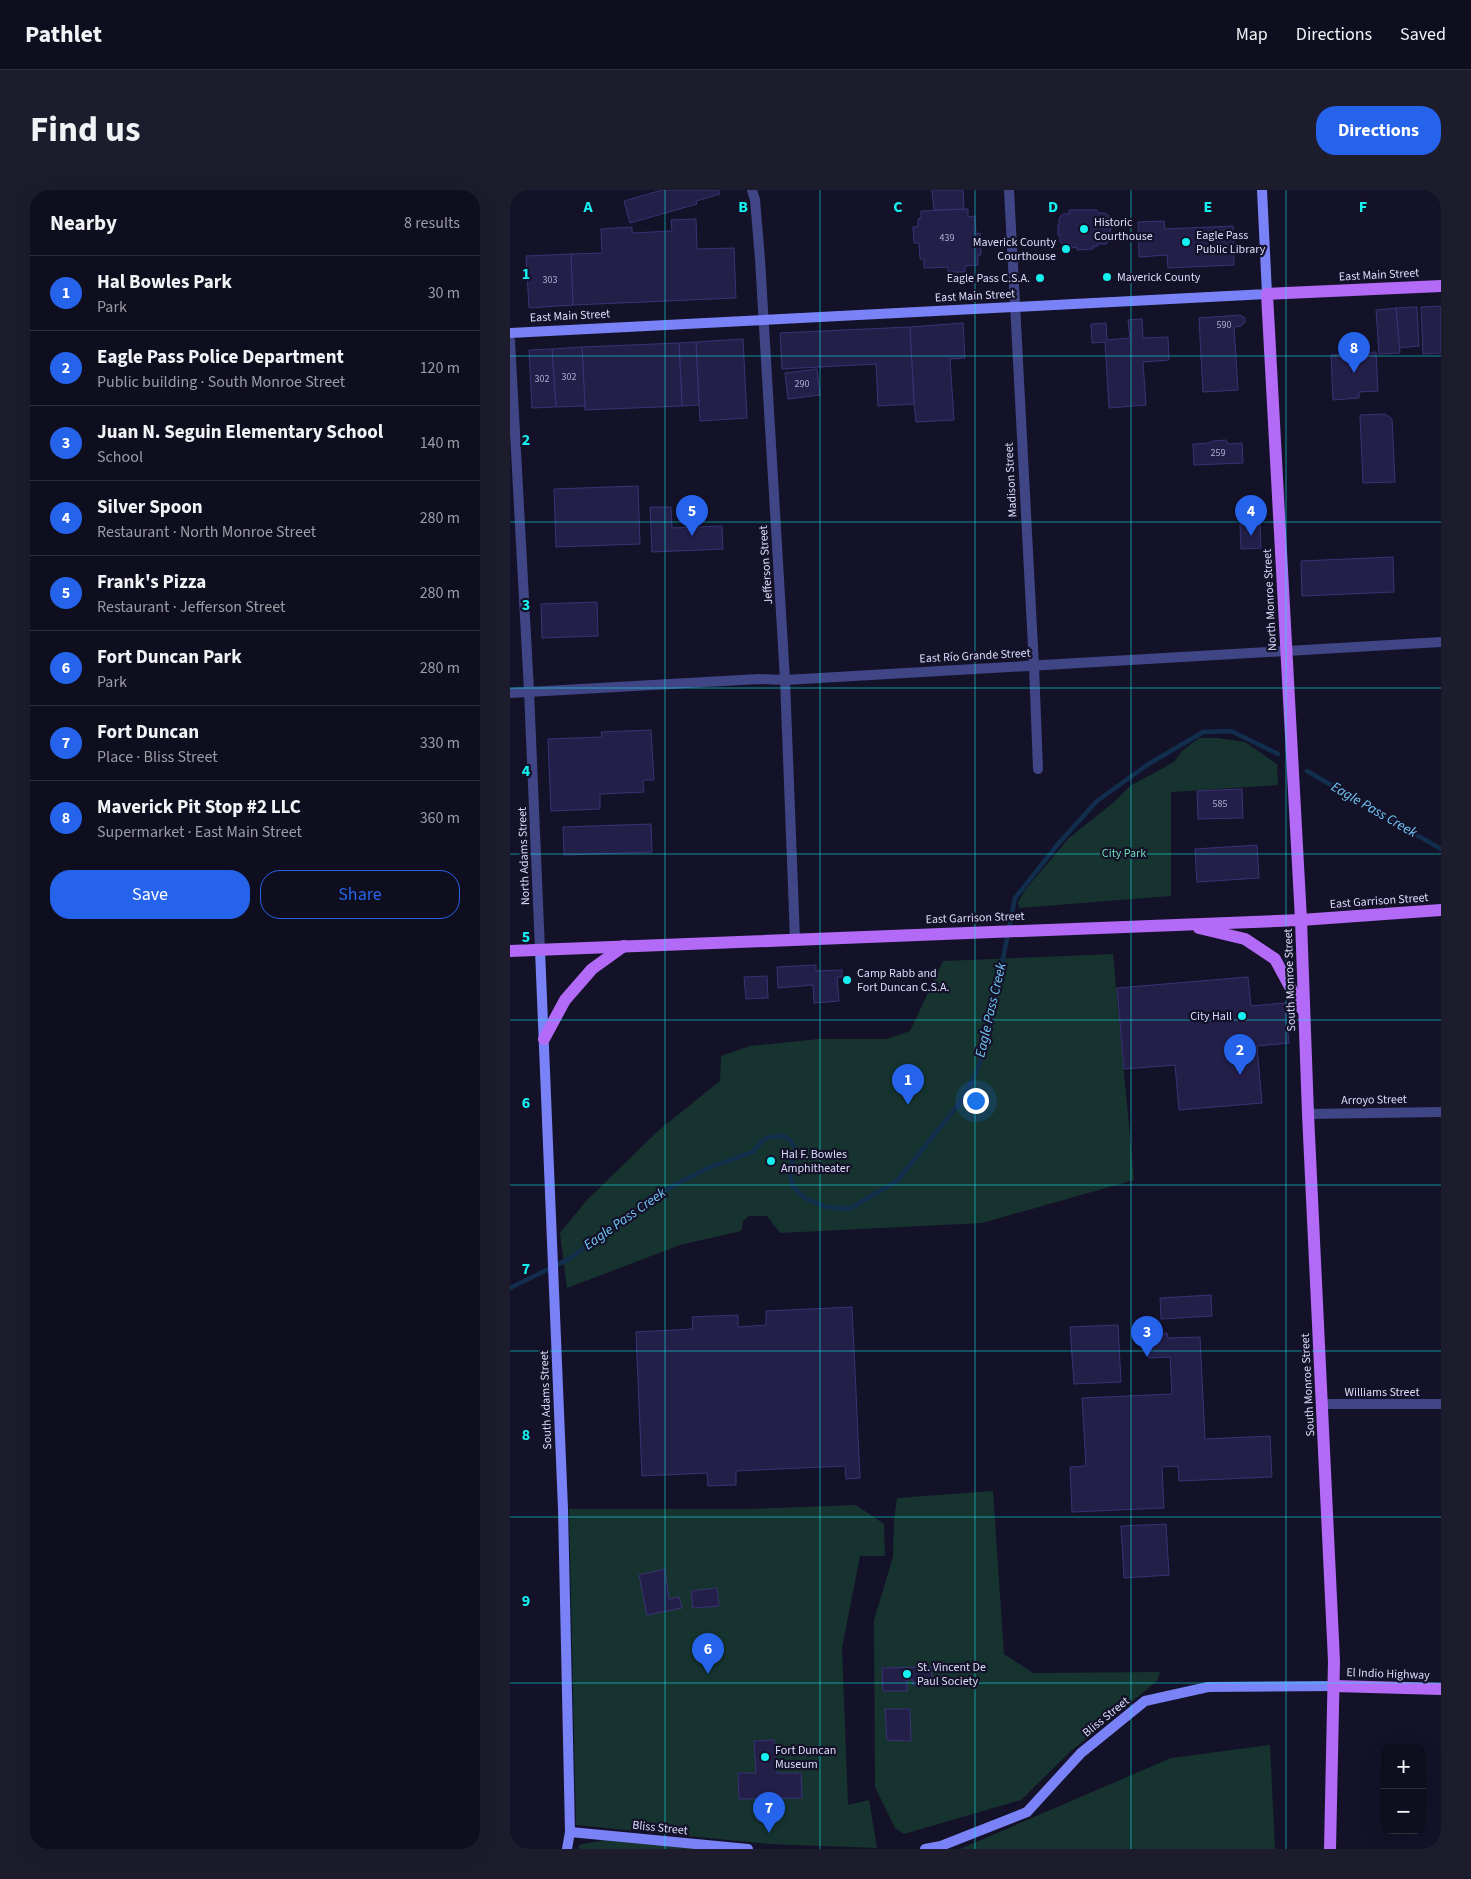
<!DOCTYPE html>
<meta charset="utf-8">
<style>
:root{--surface:#0f0e1f;--page:#1d1c2c;--text:#f1f3f6;--muted:#9b9ca4;--line:#2f2e3d;--accent:#2563eb}
body{margin:0;font-family:"Source Sans 3",sans-serif;background:var(--page);color:var(--text)}
.controls{position:absolute;right:15px;bottom:15px;display:grid;overflow:hidden;border-radius:10px;box-shadow:0 5px 20px #0002}
.controls button{width:45px;height:45px;display:grid;place-items:center;padding:0;border:0;border-bottom:1px solid var(--line);background:var(--surface);color:var(--text);font:25px sans-serif}
.you{position:absolute;left:465px;top:910px;width:18px;height:18px;margin:-12px;border:4px solid #fff;border-radius:50%;background:#1a73e8;box-shadow:0 0 0 8px #1a73e833}
.badge{display:grid;place-items:center;width:32px;height:32px;border-radius:50%;background:var(--accent);color:#fff;font-size:16px;font-weight:700}
.pin{position:absolute;translate:-50% -41px;filter:drop-shadow(0 1px 2px #0008)}
.pin::after{content:'';position:absolute;top:26px;width:18px;height:15px;background:inherit;clip-path:polygon(0 0,100% 0,50% 100%)}
.list{margin:0;padding:0;list-style:none}
h2{display:flex;justify-content:space-between;align-items:center;height:65px;margin:0;padding:0 20px;font-size:21px}
h2 small{font-size:16px;font-weight:400;color:var(--muted)}
.list li{display:grid;grid-template-columns:32px 1fr auto;gap:15px;align-items:center;box-sizing:border-box;height:75px;padding:0 20px;border-top:1px solid var(--line)}
.list b{display:block;font-size:19px;white-space:nowrap}
.list p{margin:0;font-size:16px;white-space:nowrap;color:var(--muted)}
.list em{font-size:16px;font-style:normal;color:var(--muted)}
.actions{display:flex;gap:10px;padding:15px 20px}
.actions a{flex:1;padding:11px 0;border:1px solid var(--accent);border-radius:20px;text-align:center;font-size:18px;color:var(--accent)}
.actions .main{background:var(--accent);color:#fff}
.map{position:relative;flex:none;width:931px;height:1659px;overflow:hidden;border-radius:20px}
header{display:flex;align-items:center;gap:30px;box-sizing:border-box;height:70px;padding:0 25px;background:var(--surface);border-bottom:1px solid var(--line)}
header strong{font-size:24px}
nav{display:flex;gap:28px;margin-inline-start:auto;font-size:18px}
.intro{display:flex;align-items:center;justify-content:space-between;box-sizing:border-box;height:120px;padding:0 30px}
h1{margin:0;font-size:35px}
.button{padding:12px 22px;border-radius:20px;background:var(--accent);color:#fff;font-size:18px;font-weight:700}
main{display:flex;gap:30px;padding:0 30px}
aside{flex:1;background:var(--surface);border-radius:20px;box-shadow:0 5px 20px #0002}
.map>svg:first-child{display:block}
.green{fill:#16332f}
.lines{fill:none;stroke-linecap:round;stroke-linejoin:round}
.stream{stroke:#122e4d;stroke-width:4.5}
.building{fill:#231f49;stroke:#393374}
.street{stroke:#404585;stroke-width:10}
.secondary{stroke:#7983f7;stroke-width:10}
.primary{stroke:#b36af6;stroke-width:12}
.grid{fill:none;stroke:#14f1f0;stroke-width:1;stroke-opacity:0.55}
.poi-dot{fill:#14f1f0;stroke:#141229;stroke-width:2}
.labels{text-anchor:middle;dominant-baseline:central;stroke-width:4.5;stroke-linejoin:round;paint-order:stroke}
.number-label{font-size:10px;fill:#aeadd0}
.poi-label{font-size:12px;fill:#dddcfd;stroke:#141229;text-anchor:start}
.street-label{font-size:12px;fill:#dddcfd;stroke:#141229}
.park-label{font-size:12px;fill:#6bdab3;stroke:#141229}
.water-label{font-size:14px;font-style:italic;fill:#71c7f7;stroke:#141229}
.grid-label{font-size:16px;text-anchor:middle;font-weight:bold;fill:#14f1f0;stroke:#141229;stroke-width:4.5;stroke-linejoin:round;paint-order:stroke}
</style>
<header>
<strong>Pathlet</strong>
<nav><a>Map</a><a>Directions</a><a>Saved</a></nav>
</header>
<div class="intro"><h1>Find us</h1><a class="button">Directions</a></div>
<main>
<aside>
<h2>Nearby<small>8 results</small></h2>
<ul class="list">
<li><span class="badge">1</span><div><b>Hal Bowles Park</b><p>Park</p></div><em>30 m</em></li>
<li><span class="badge">2</span><div><b>Eagle Pass Police Department</b><p>Public building · South Monroe Street</p></div><em>120 m</em></li>
<li><span class="badge">3</span><div><b>Juan N. Seguin Elementary School</b><p>School</p></div><em>140 m</em></li>
<li><span class="badge">4</span><div><b>Silver Spoon</b><p>Restaurant · North Monroe Street</p></div><em>280 m</em></li>
<li><span class="badge">5</span><div><b>Frank's Pizza</b><p>Restaurant · Jefferson Street</p></div><em>280 m</em></li>
<li><span class="badge">6</span><div><b>Fort Duncan Park</b><p>Park</p></div><em>280 m</em></li>
<li><span class="badge">7</span><div><b>Fort Duncan</b><p>Place · Bliss Street</p></div><em>330 m</em></li>
<li><span class="badge">8</span><div><b>Maverick Pit Stop #2 LLC</b><p>Supermarket · East Main Street</p></div><em>360 m</em></li>
</ul>
<div class="actions"><a class="main">Save</a><a>Share</a></div>
</aside>
<div class="map">
<svg width="931" height="1659" viewBox="0 0 931 1659">
<rect width="100%" height="100%" fill="#141229"/>
<g class="green">
<path d="M 689,548 L 708,548 L 735,552 L 767,574 L 768,595 L 661,602 L 661,706 L 509,718 L 508,712 L 515,700 L 559,648 L 604,612 L 620,596 L 664,572 L 672,561 Z"/>
<path d="M 603,764 L 624,990 L 472,1033 L 270,1043 L 257,1026 L 239,1026 L 233,1031 L 231,1041 L 170,1055 L 57,1098 L 50,1043 L 77,1010 L 149,940 L 210,891 L 211,866 L 240,856 L 309,849 L 377,849 L 400,841 L 433,771 Z"/>
<path d="M 483,1301 L 494,1464 L 523,1483 L 650,1482 L 647,1491 L 561,1561 L 511,1610 L 394,1644 L 385,1638 L 365,1597 L 364,1430 L 383,1367 L 384,1330 L 387,1308 Z"/>
<path d="M 346,1315 L 374,1334 L 375,1366 L 350,1366 L 332,1458 L 338,1615 L 359,1610 L 367,1658 L 259,1654 L 66,1635 L 59,1319 L 239,1319 Z"/>
<path d="M 760,1555 L 765,1659 L 450,1659 L 661,1568 Z"/>
<path d="M 110,1647 L 232,1659 L 69,1659 L 69,1655 Z"/>
</g>
<g class="lines">
<g class="stream">
<path d="M 797,581 L 931,659"/>
<path d="M 0,1098 L 59,1069 L 147,1004 L 198,978 L 243,962 L 252,951 L 259,947 L 274,946 L 280,950 L 285,959 L 280,984 L 283,997 L 295,1008 L 316,1017 L 339,1019 L 387,991 L 452,910 L 466,883 L 476,855 L 505,708 L 548,654 L 587,611 L 637,575 L 693,542 L 721,541 L 768,564"/>
</g>
</g>
<g class="building">
<path d="M 152,0 L 209,0 L 210,4 L 186,11 L 187,14 L 120,33 L 114,11 Z"/>
<path d="M 422,0 L 453,0 L 454,19 L 424,20 Z"/>
<path d="M 458,19 L 458,27 L 465,26 L 466,44 L 470,43 L 471,65 L 468,65 L 468,75 L 455,76 L 455,82 L 438,82 L 438,77 L 414,78 L 414,69 L 410,69 L 409,53 L 404,53 L 403,37 L 408,36 L 408,29 L 411,28 L 411,21 Z"/>
<path d="M 559,20 L 587,20 L 588,23 L 595,23 L 599,26 L 599,34 L 601,34 L 600,50 L 596,54 L 588,54 L 588,56 L 583,57 L 583,59 L 567,60 L 567,57 L 562,58 L 561,55 L 554,56 L 550,52 L 550,45 L 548,45 L 548,35 L 549,35 L 549,28 L 553,24 L 559,24 Z"/>
<path d="M 186,29 L 187,59 L 224,58 L 226,108 L 63,115 L 61,64 L 92,63 L 91,39 L 122,37 L 122,43 L 162,41 L 161,30 Z"/>
<path d="M 654,31 L 655,39 L 723,36 L 724,75 L 658,78 L 657,65 L 629,67 L 628,32 Z"/>
<path d="M 61,64 L 63,115 L 19,118 L 16,66 Z"/>
<path d="M 931,116 L 931,163 L 913,164 L 911,117 Z"/>
<path d="M 907,117 L 909,156 L 889,158 L 886,118 Z"/>
<path d="M 886,118 L 890,163 L 869,164 L 866,120 Z"/>
<path d="M 730,125 L 735,128 L 735,132 L 731,136 L 724,137 L 728,200 L 693,202 L 689,128 Z"/>
<path d="M 632,129 L 633,148 L 658,147 L 659,170 L 633,172 L 636,215 L 599,218 L 595,152 L 582,153 L 581,134 L 596,133 L 597,150 L 620,148 L 618,130 Z"/>
<path d="M 453,133 L 455,168 L 440,169 L 444,230 L 406,232 L 404,214 L 400,137 Z"/>
<path d="M 400,137 L 404,214 L 368,216 L 366,174 L 272,179 L 270,143 Z"/>
<path d="M 233,149 L 237,228 L 190,231 L 186,152 Z"/>
<path d="M 186,152 L 189,215 L 172,216 L 169,153 Z"/>
<path d="M 169,153 L 172,216 L 75,220 L 72,157 Z"/>
<path d="M 72,157 L 75,216 L 46,217 L 42,159 Z"/>
<path d="M 42,159 L 46,217 L 22,218 L 19,160 Z"/>
<path d="M 866,162 L 868,201 L 849,202 L 849,208 L 823,210 L 821,165 Z"/>
<path d="M 307,179 L 310,205 L 278,209 L 275,183 Z"/>
<path d="M 875,224 L 882,229 L 885,292 L 853,293 L 850,225 Z"/>
<path d="M 716,250 L 718,254 L 732,253 L 733,273 L 684,275 L 683,254 L 698,253 L 703,251 Z"/>
<path d="M 128,296 L 130,354 L 46,357 L 44,299 Z"/>
<path d="M 140,317 L 161,317 L 162,338 L 212,336 L 213,359 L 142,362 Z"/>
<path d="M 730,334 L 750,334 L 751,358 L 731,359 Z"/>
<path d="M 883,367 L 884,402 L 792,406 L 791,371 Z"/>
<path d="M 87,412 L 88,446 L 32,448 L 31,414 Z"/>
<path d="M 141,540 L 144,590 L 133,590 L 134,602 L 90,604 L 90,619 L 41,621 L 38,549 L 92,547 L 91,542 Z"/>
<path d="M 732,599 L 733,628 L 688,629 L 687,601 Z"/>
<path d="M 141,634 L 142,662 L 54,665 L 53,637 Z"/>
<path d="M 747,655 L 749,688 L 687,692 L 685,659 Z"/>
<path d="M 306,775 L 306,781 L 332,780 L 332,787 L 327,787 L 329,811 L 304,813 L 303,795 L 268,798 L 267,777 Z"/>
<path d="M 257,786 L 258,808 L 236,809 L 234,787 Z"/>
<path d="M 738,787 L 741,816 L 775,813 L 779,853 L 747,856 L 752,913 L 669,920 L 665,875 L 614,879 L 607,798 Z"/>
<path d="M 701,1105 L 702,1126 L 651,1129 L 650,1108 Z"/>
<path d="M 342,1117 L 350,1288 L 336,1289 L 335,1276 L 226,1281 L 226,1295 L 198,1296 L 197,1283 L 132,1286 L 126,1142 L 183,1139 L 182,1127 L 228,1125 L 228,1137 L 256,1135 L 256,1121 Z"/>
<path d="M 608,1135 L 611,1192 L 564,1194 L 560,1137 Z"/>
<path d="M 657,1143 L 658,1148 L 690,1147 L 695,1249 L 760,1246 L 762,1287 L 669,1291 L 668,1276 L 652,1277 L 654,1318 L 562,1322 L 560,1277 L 576,1276 L 572,1208 L 662,1204 L 660,1167 L 639,1168 L 638,1144 Z"/>
<path d="M 656,1334 L 659,1385 L 614,1388 L 611,1336 Z"/>
<path d="M 155,1379 L 159,1409 L 169,1407 L 172,1418 L 137,1425 L 129,1385 Z"/>
<path d="M 207,1398 L 209,1416 L 183,1418 L 181,1401 Z"/>
<path d="M 421,1477 L 422,1489 L 414,1489 L 414,1495 L 403,1495 L 403,1490 L 397,1490 L 397,1501 L 373,1501 L 372,1478 Z"/>
<path d="M 375,1519 L 400,1519 L 401,1551 L 377,1550 Z"/>
<path d="M 264,1550 L 267,1583 L 291,1583 L 292,1608 L 229,1609 L 228,1583 L 246,1583 L 244,1551 Z"/>
</g>
<g class="lines">
<g class="street">
<path d="M 242,0 L 245,10 L 250,69 L 275,490 L 285,749"/>
<path d="M 499,0 L 524,476 L 528,579"/>
<path d="M 0,151 L 19,501 L 30,760"/>
<path d="M 0,503 L 249,489 L 275,490 L 931,452"/>
<path d="M 798,924 L 931,922"/>
<path d="M 813,1214 L 931,1214"/>
</g>
<g class="secondary">
<path d="M 0,143 L 757,104 L 752,0"/>
<path d="M 30,760 L 53,1319 L 60,1642 L 57,1659"/>
<path d="M 60,1642 L 238,1659"/>
<path d="M 415,1659 L 431,1656 L 517,1622 L 571,1563 L 635,1511 L 698,1497 L 824,1496"/>
</g>
<g class="primary">
<path d="M 689,738 L 735,749 L 765,769 L 792,819"/>
<path d="M 0,761 L 791,730 L 931,720"/>
<path d="M 34,849 L 55,810 L 82,779 L 114,756"/>
<path d="M 824,1496 L 931,1499"/>
<path d="M 820,1659 L 824,1471 L 798,924 L 791,730 L 757,104 L 931,96"/>
</g>
</g>
<path class="grid" d="M 155,0 L 155,1659M 310,0 L 310,1659M 465,0 L 465,1659M 621,0 L 621,1659M 776,0 L 776,1659M 0,166 L 931,166M 0,332 L 931,332M 0,498 L 931,498M 0,664 L 931,664M 0,830 L 931,830M 0,995 L 931,995M 0,1161 L 931,1161M 0,1327 L 931,1327M 0,1493 L 931,1493"/>
<g class="poi-dot">
<circle cx="574" cy="39" r="5"/>
<circle cx="676" cy="52" r="5"/>
<circle cx="556" cy="59" r="5"/>
<circle cx="597" cy="87" r="5"/>
<circle cx="530" cy="88" r="5"/>
<circle cx="337" cy="790" r="5"/>
<circle cx="732" cy="826" r="5"/>
<circle cx="261" cy="971" r="5"/>
<circle cx="397" cy="1484" r="5"/>
<circle cx="255" cy="1567" r="5"/>
</g>
<g class="labels">
<g class="number-label">
<text x="437" y="48">439</text>
<text x="40" y="90">303</text>
<text x="714" y="135">590</text>
<text x="59" y="187">302</text>
<text x="32" y="189">302</text>
<text x="292" y="194">290</text>
<text x="708" y="263">259</text>
<text x="710" y="614">585</text>
</g>
<g class="poi-label">
<text x="584" y="32">Historic<tspan x="584" dy="14">Courthouse</tspan></text>
<text x="686" y="45">Eagle Pass<tspan x="686" dy="14">Public Library</tspan></text>
<text x="546" y="52" text-anchor="end">Maverick County<tspan x="546" dy="14">Courthouse</tspan></text>
<text x="607" y="87">Maverick County</text>
<text x="520" y="88" text-anchor="end">Eagle Pass C.S.A.</text>
<text x="347" y="783">Camp Rabb and<tspan x="347" dy="14">Fort Duncan C.S.A.</tspan></text>
<text x="722" y="826" text-anchor="end">City Hall</text>
<text x="271" y="964">Hal F. Bowles<tspan x="271" dy="14">Amphitheater</tspan></text>
<text x="407" y="1477">St. Vincent De<tspan x="407" dy="14">Paul Society</tspan></text>
<text x="265" y="1560">Fort Duncan<tspan x="265" dy="14">Museum</tspan></text>
</g>
<g class="street-label">
<text transform="translate(869 85) rotate(-3)">East Main Street</text>
<text transform="translate(465 106) rotate(-3)">East Main Street</text>
<text transform="translate(60 126) rotate(-3)">East Main Street</text>
<text transform="translate(501 290) rotate(-93)">Madison Street</text>
<text transform="translate(256 375) rotate(-94)">Jefferson Street</text>
<text transform="translate(760 410) rotate(-93)">North Monroe Street</text>
<text transform="translate(465 466) rotate(-3)">East Río Grande Street</text>
<text transform="translate(14 666) rotate(-92)">North Adams Street</text>
<text transform="translate(869 711) rotate(-4)">East Garrison Street</text>
<text transform="translate(465 728) rotate(-2)">East Garrison Street</text>
<text transform="translate(780 790) rotate(-92)">South Monroe Street</text>
<text transform="translate(864 910) rotate(-1)">Arroyo Street</text>
<text transform="translate(798 1195) rotate(-93)">South Monroe Street</text>
<text x="872" y="1202">Williams Street</text>
<text transform="translate(36 1210) rotate(-92)">South Adams Street</text>
<text transform="translate(878 1484) rotate(2)">El Indio Highway</text>
<text transform="translate(596 1527) rotate(-39)">Bliss Street</text>
<text transform="translate(150 1638) rotate(6)">Bliss Street</text>
</g>
<g class="park-label">
<text x="614" y="663">City Park</text>
</g>
<g class="water-label">
<text transform="translate(864 620) rotate(30)">Eagle Pass Creek</text>
<text transform="translate(481 820) rotate(-77)">Eagle Pass Creek</text>
<text transform="translate(115 1029) rotate(-35)">Eagle Pass Creek</text>
</g>
</g>
<g class="grid-label">
<text x="78" y="22">A</text>
<text x="233" y="22">B</text>
<text x="388" y="22">C</text>
<text x="543" y="22">D</text>
<text x="698" y="22">E</text>
<text x="853" y="22">F</text>
<text x="16" y="89">1</text>
<text x="16" y="255">2</text>
<text x="16" y="420">3</text>
<text x="16" y="586">4</text>
<text x="16" y="752">5</text>
<text x="16" y="918">6</text>
<text x="16" y="1084">7</text>
<text x="16" y="1250">8</text>
<text x="16" y="1416">9</text>
</g>
</svg>
<div class="controls">
<button>+</button>
<button>−</button>
</div>
<div class="you"></div>
<div class="pin badge" style="left:398px;top:915px">1</div>
<div class="pin badge" style="left:730px;top:885px">2</div>
<div class="pin badge" style="left:637px;top:1167px">3</div>
<div class="pin badge" style="left:741px;top:346px">4</div>
<div class="pin badge" style="left:182px;top:346px">5</div>
<div class="pin badge" style="left:198px;top:1484px">6</div>
<div class="pin badge" style="left:259px;top:1643px">7</div>
<div class="pin badge" style="left:844px;top:183px">8</div>
</div>
</main>
